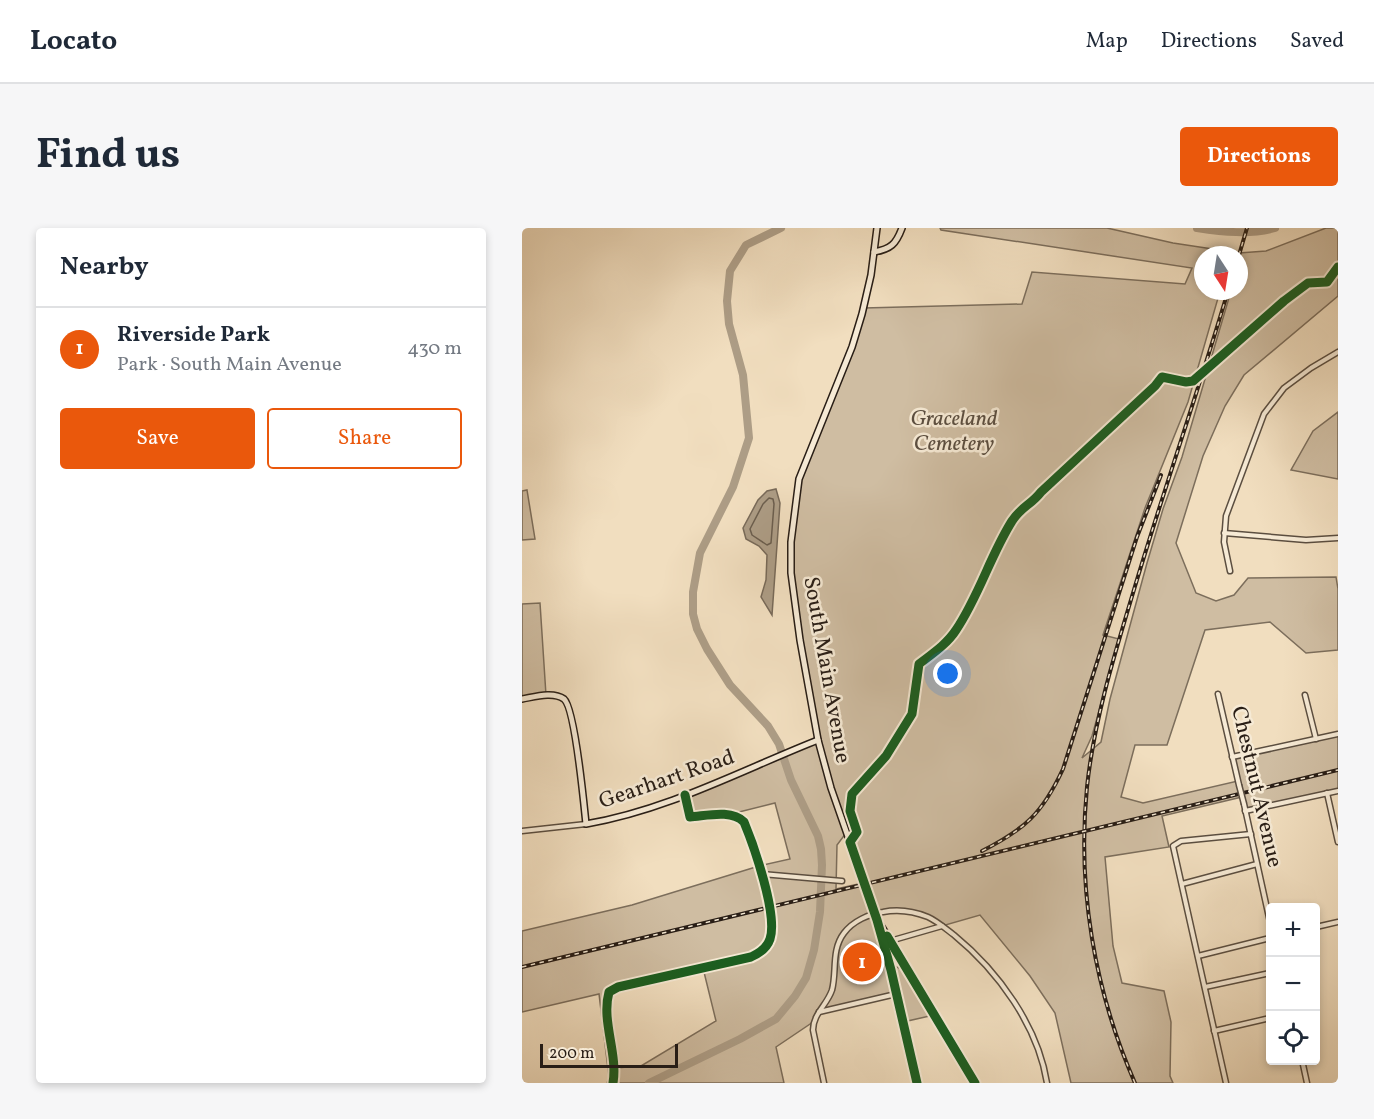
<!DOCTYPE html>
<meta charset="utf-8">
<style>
:root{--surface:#fff;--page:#f6f6f7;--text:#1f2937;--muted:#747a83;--line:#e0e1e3;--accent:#ea580c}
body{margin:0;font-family:Vollkorn,serif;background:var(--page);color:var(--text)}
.controls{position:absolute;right:18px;bottom:18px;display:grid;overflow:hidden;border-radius:6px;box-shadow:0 3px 9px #0003}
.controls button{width:54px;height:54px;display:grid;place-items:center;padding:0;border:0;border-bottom:2px solid var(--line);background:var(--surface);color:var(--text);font:30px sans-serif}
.compass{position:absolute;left:672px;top:18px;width:54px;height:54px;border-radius:50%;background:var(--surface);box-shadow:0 3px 9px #0003;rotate:168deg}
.scale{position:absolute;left:18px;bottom:15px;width:138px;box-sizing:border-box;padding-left:6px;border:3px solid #291e16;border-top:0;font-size:16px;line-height:21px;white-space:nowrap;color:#291e16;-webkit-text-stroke:4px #f6ead5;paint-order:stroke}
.you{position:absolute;left:426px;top:446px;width:21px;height:21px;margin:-15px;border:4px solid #fff;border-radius:50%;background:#1a73e8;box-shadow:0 0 0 9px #1a73e833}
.badge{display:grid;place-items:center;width:39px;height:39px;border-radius:50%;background:var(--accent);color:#fff;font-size:20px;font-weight:700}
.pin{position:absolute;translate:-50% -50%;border:3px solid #fff;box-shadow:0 2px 6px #0006}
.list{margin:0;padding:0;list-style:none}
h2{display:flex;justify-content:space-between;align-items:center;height:78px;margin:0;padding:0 24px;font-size:26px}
h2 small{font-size:20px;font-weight:400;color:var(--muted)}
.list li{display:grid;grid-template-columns:39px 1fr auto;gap:18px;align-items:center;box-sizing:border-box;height:84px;padding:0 24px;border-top:2px solid var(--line)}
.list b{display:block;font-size:22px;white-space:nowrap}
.list p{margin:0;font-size:20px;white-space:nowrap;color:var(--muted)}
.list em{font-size:20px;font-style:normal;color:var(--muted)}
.actions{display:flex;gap:12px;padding:18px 24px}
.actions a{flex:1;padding:14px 0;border:2px solid var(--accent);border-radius:6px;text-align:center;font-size:21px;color:var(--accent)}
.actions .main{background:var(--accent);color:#fff}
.icon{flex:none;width:33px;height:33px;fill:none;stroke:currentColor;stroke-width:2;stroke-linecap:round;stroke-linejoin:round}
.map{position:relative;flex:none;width:816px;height:855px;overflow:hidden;border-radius:6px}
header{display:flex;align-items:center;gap:36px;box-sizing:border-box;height:84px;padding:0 30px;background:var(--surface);border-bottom:2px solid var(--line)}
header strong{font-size:28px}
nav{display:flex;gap:33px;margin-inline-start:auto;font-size:21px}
.intro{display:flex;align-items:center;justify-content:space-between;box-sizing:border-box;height:144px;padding:0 36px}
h1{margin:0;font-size:42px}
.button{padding:15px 27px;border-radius:6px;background:var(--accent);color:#fff;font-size:21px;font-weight:700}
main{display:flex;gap:36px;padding:0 36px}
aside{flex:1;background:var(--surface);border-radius:6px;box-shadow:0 3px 9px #0003}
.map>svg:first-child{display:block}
.green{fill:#cfbda2;stroke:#7c6e5c;stroke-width:1.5;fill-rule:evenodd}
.water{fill:#ad9d86;stroke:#786a59;stroke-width:1.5}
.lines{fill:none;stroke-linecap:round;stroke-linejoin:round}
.shore{stroke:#6b5e4e;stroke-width:1.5}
.river{stroke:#ad9d86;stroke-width:8}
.street-casing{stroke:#5b4e40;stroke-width:7}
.secondary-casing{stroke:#291e16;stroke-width:8}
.street{stroke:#f6ead5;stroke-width:4}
.secondary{stroke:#f6ead5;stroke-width:5}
.rail-casing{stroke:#291e16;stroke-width:4}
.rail{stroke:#f6ead5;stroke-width:1.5;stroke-dasharray:4.5;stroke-linecap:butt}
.street-bridge-casing{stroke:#5b4e40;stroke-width:7;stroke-linecap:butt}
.street-bridge{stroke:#f6ead5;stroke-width:4}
.cycleway-casing{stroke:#f6ead5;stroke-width:13}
.cycleway{stroke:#1b5e20;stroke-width:9}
.labels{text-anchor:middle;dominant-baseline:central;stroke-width:5;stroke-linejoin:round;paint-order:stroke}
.park-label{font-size:22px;font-style:italic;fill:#5b4e40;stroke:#f6ead5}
.street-label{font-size:22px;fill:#291e16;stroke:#f6ead5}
</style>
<header>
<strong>Locato</strong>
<nav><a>Map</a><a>Directions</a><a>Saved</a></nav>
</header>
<div class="intro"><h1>Find us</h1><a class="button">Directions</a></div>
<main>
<aside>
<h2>Nearby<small></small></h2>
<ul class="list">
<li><span class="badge">1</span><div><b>Riverside Park</b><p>Park · South Main Avenue</p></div><em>430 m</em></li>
</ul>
<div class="actions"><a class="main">Save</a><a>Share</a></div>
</aside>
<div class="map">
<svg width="816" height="855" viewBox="0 0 816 855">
<rect width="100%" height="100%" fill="#f1debf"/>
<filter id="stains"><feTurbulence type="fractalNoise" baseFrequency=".00333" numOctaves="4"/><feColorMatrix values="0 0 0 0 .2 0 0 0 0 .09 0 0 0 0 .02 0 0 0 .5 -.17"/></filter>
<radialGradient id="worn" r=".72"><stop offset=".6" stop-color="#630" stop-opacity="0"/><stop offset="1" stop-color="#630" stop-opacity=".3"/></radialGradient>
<g class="green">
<path d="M 418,0 L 585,0 L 651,15 L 717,25 L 744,23 L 804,0 L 816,0 L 816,68 L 722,147 L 703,178 L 681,228 L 654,315 L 674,365 L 694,373 L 712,367 L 726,350 L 814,349 L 816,361 L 816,422 L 784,425 L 748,394 L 683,402 L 645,517 L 613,517 L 599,569 L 621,575 L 716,553 L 710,529 L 816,506 L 816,563 L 723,583 L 720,569 L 640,588 L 647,619 L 583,629 L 591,718 L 600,755 L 642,763 L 649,794 L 648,848 L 651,855 L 549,855 L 533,785 L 508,748 L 458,687 L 420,698 C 397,683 379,681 353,685 L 370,742 L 372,738 L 380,741 L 389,757 L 398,764 L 412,787 L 381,794 L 375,766 L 296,784 L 291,794 L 254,819 L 262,855 L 85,855 L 87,849 L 77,766 L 0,784 L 0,703 L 110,677 L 237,638 L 268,631 L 253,575 L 213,585 L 173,587 L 168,586 L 163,567 L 296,512 L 275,388 L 269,314 L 277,251 L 330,119 L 342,80 L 500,76 L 510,44 L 663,56 L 670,40 L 419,2 ZM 681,27 L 717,27 L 717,63 L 709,63 L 660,229 L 641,281 L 625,335 L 588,471 L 579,514 L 560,530 L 570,508 L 597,411 L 581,407 L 623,280 L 666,174 L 696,70 L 702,63 L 681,63 ZM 324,605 L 341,655 L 314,661 L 315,617 ZM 181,740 L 194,793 L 119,838 L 93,840 L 85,772 L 87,764 L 96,759 Z"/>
<path d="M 816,184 L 816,251 L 769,242 L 791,203 Z"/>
<path d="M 5,262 L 13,311 L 0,312 L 0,263 Z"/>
<path d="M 18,375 L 24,467 L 0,471 L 0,376 Z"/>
</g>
<path class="water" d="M 254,261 L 258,275 L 250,387 L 239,369 L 244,352 L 245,327 L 237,318 L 224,311 L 221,300 L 236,272 L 245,263 Z"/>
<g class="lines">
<path class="shore" d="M 247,270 L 251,271 L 252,276 L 249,315 L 245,317 L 230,307 L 228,301 L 241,276 Z"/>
<g class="river">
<path d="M 675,0 C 701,4 728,7 753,0"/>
<path d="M 127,855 L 218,811 L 254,791 L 273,768 L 284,750 L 292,722 L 298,684 L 300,637 L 299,621 L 296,608 L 269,552 L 257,516 L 246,498 L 208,457 L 185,421 L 175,401 L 171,386 L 171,364 L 178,325 L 211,259 L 227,210 L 221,147 L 207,96 L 205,73 L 208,43 L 224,17 L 259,0"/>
</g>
<defs>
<g id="street">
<path d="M 702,305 L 784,312 L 816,310"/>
<path d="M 708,343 L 702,314 L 704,288 L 742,186 L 762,160 L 789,140 L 816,124"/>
<path d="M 696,466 L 717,557"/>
<path d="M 783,467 L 794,511"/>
<path d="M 710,529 L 816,506"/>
<path d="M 805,565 L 816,614"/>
<path d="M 722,576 L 748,694"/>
<path d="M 723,583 L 816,563"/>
<path d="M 0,603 L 64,596"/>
<path d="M 239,646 L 320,653"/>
<path d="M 660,656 L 735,636"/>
<path d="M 794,699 L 816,694"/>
<path d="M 361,715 L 420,698"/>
<path d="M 676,728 L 748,710"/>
<path d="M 683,759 L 748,745"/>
<path d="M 297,784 L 374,766"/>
<path d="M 692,803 L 748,790"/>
<path d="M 780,832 L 785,855"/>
<path d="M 91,855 C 96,825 79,793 87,764 L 96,759 L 229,729 C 238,725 245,720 248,711 C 256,687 232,618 222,594 C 209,581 184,588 168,589 L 163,567"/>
<path d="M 302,855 L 291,802 C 291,786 305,777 310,762 C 315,743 309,722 322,705 C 331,693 347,686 361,684 C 376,681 391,683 406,689 C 415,693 424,701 432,707 C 476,743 516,798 525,855"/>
<path d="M 704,855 L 651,618 L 659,613 L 729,606"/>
</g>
<g id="secondary">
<path d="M 355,0 L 349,47 L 340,86 L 330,119 L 277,251 L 269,314 L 269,345 L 278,412 L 296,512 L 309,560 L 355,692 L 369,742 L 395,855"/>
<path d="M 352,24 C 369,21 374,16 380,0"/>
<path d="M 0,471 C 12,469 31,463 42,471 C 53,480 62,577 64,596 C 146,582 220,542 296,512"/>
<path d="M 360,699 L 453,855"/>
</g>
</defs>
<use href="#street" class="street-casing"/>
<use href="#secondary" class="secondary-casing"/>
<use href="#street" class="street"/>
<use href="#secondary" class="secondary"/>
<defs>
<g id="rail">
<path d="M 717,27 L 725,0"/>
<path d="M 460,623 C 503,601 520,586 541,541 L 615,309 L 639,247"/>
<path d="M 0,739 L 816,542"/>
<path d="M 613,855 C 572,762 555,659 565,559 C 572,493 592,428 611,365 C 641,264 676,164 706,63"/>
</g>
</defs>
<use href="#rail" class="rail-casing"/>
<use href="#rail" class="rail"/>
<defs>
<path id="street-bridge" d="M 717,557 L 722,576"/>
</defs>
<use href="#street-bridge" class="street-bridge-casing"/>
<use href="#street-bridge" class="street-bridge"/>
<defs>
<g id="cycleway">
<path d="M 365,708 L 453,855"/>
<path d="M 91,855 C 96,825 79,793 87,764 L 96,759 L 229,729 C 238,725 245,720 248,711 C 256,687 232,618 222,594 C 209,581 184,588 168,589 L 163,567"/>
<path d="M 395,855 L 369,742 L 355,692 L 328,614 L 335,604 L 328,583 L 330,566 L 364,528 L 390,486 L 397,436 C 410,426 425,416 434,402 C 457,368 468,328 490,293 C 500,278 509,277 519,264 L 633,158 L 640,149 L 664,154 L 671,153 L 762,73 L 786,55 L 805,54 L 816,39"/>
</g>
</defs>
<use href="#cycleway" class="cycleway-casing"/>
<use href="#cycleway" class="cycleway"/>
</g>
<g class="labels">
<g class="park-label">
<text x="432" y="191">Graceland<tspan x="432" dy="25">Cemetery</tspan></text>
</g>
<g class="street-label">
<text transform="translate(304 442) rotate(80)">South Main Avenue</text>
<text transform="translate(145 552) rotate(-19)">Gearhart Road</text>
<text transform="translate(734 559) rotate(77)">Chestnut Avenue</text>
</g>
</g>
<rect width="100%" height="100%" filter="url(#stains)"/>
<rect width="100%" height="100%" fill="url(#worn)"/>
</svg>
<div class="controls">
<button>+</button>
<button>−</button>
<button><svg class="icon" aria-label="locate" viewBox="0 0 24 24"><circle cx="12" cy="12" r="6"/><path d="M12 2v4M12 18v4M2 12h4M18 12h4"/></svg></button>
</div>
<svg class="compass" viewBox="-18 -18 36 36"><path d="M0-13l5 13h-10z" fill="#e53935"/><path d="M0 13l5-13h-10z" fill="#747a83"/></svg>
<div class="scale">200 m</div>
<div class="you"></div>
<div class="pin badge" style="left:340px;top:734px">1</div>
</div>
</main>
